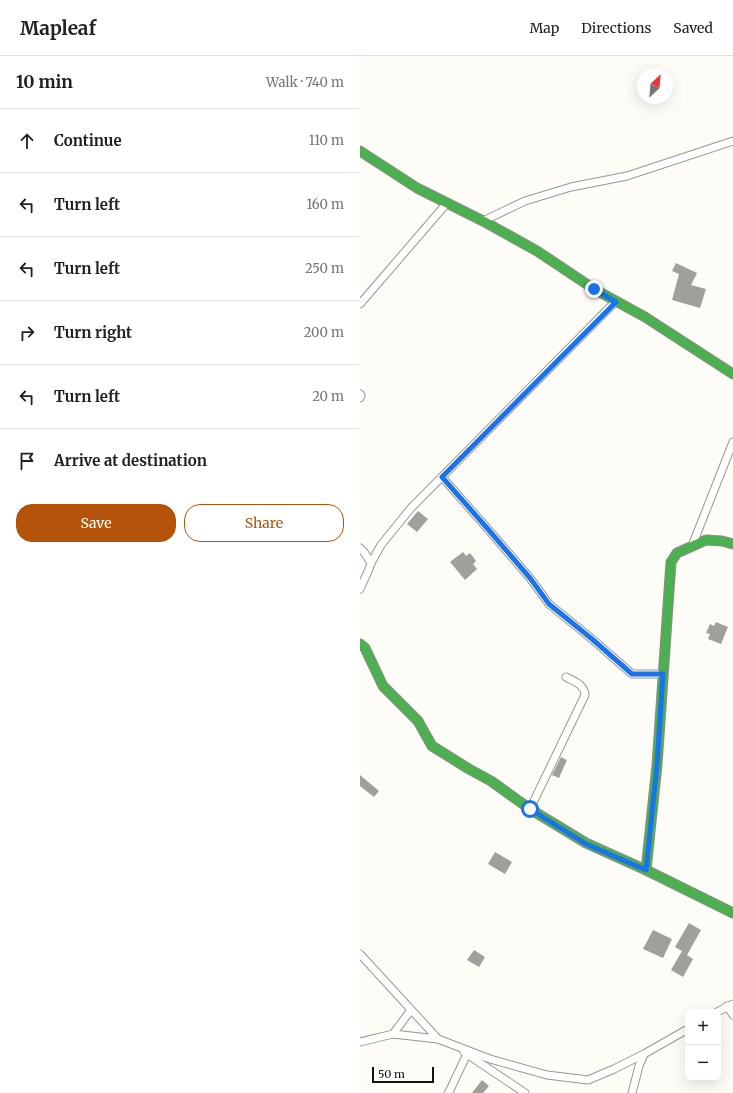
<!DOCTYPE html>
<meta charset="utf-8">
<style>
:root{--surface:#fff;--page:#f6f6f6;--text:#202124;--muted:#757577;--line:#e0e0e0;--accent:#b45309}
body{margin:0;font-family:Merriweather,serif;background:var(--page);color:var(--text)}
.controls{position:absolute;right:12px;bottom:12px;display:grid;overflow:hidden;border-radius:8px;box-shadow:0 4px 16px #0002}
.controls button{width:36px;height:36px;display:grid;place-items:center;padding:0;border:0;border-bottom:1px solid var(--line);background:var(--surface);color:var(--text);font:20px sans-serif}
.compass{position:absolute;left:277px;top:12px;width:36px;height:36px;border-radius:50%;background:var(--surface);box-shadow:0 4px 16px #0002;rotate:26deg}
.scale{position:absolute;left:12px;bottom:10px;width:62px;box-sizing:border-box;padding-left:4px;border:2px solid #111;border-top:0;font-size:11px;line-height:14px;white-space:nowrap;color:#111;-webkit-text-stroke:3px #fff;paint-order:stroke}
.stop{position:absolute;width:12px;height:12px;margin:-9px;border:3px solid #1a73e8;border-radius:50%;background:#fff}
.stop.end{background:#1a73e8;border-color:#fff;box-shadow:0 1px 4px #0008}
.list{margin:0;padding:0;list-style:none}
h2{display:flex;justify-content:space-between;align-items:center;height:52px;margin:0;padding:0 16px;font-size:17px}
h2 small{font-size:13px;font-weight:400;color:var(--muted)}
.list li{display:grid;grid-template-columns:26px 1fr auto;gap:12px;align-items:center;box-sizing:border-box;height:64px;padding:0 16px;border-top:1px solid var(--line)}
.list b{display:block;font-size:15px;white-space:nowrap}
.list em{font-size:13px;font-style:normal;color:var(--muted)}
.actions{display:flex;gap:8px;padding:12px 16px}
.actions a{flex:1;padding:9px 0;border:1px solid var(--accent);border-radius:16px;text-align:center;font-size:14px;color:var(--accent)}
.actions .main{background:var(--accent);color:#fff}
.icon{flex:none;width:22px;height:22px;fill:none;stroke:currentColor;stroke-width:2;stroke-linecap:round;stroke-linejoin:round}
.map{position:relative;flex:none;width:373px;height:1037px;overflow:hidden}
header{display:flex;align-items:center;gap:24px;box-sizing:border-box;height:56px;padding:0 20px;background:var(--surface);border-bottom:1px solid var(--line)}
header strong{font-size:19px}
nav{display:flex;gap:22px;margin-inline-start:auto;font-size:14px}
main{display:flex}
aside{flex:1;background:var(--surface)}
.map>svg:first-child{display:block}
.building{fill:#a19f9c}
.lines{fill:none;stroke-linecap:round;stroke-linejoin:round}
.street-casing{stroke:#979795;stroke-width:9}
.fast-casing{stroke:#8e8d8b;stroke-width:11}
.street{stroke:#fffffe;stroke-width:7}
.fast{stroke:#4caf50;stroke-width:9}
.route{stroke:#1a73e8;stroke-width:5}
</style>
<header>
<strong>Mapleaf</strong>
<nav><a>Map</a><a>Directions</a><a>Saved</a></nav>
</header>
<main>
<aside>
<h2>10 min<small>Walk · 740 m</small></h2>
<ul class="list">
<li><svg class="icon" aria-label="ahead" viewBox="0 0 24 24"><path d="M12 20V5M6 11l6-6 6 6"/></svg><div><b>Continue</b></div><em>110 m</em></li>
<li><svg class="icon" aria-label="left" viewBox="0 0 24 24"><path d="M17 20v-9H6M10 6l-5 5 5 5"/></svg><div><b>Turn left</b></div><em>160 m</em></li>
<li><svg class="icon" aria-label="left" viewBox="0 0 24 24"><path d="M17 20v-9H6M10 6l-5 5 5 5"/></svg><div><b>Turn left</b></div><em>250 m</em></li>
<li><svg class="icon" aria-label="right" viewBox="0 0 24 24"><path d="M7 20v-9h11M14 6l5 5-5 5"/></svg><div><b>Turn right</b></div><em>200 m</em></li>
<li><svg class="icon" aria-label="left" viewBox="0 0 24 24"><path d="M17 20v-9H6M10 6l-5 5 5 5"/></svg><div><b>Turn left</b></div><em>20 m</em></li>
<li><svg class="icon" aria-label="arrive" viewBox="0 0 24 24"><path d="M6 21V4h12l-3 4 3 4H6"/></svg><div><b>Arrive at destination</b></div></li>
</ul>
<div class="actions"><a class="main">Save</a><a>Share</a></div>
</aside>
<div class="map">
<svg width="373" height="1037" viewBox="0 0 373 1037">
<rect width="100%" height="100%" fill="#fdfcf7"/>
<g class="building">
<path d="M 316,207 L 337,217 L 331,229 L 346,233 L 340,252 L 312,244 L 319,218 L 312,215 Z"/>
<path d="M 58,455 L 68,463 L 57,476 L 47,468 Z"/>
<path d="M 103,496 L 106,500 L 110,497 L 116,505 L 113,508 L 117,513 L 105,524 L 90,506 Z"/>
<path d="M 356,566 L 368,571 L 361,588 L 348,583 L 350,578 L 346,577 L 350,568 L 354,570 Z"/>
<path d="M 201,701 L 207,704 L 199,722 L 192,719 Z"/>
<path d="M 0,719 L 19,735 L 14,741 L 0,730 Z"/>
<path d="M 135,796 L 152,806 L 145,818 L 128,808 Z"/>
<path d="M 329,867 L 341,874 L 327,899 L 333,903 L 323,921 L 311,914 L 322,895 L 315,891 Z"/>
<path d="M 293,874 L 312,883 L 303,902 L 283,893 Z"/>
<path d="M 114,894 L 125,901 L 119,911 L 107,904 Z"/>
<path d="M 122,1024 L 129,1030 L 123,1037 L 112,1037 Z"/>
</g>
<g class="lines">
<defs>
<g id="street">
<path d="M 123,165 L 165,145 L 211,131 L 267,120 L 373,85"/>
<path d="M 0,248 L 87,147"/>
<path d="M 0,338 L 1,339 L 0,342"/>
<path d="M 82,421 L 127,472 L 170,522 L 189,548 L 232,583 L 272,618 L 303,618"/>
<path d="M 332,490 L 373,386"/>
<path d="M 0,492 L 4,496 L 11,507 L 9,513 L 0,533"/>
<path d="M 11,507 L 21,489 L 51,452 L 255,246"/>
<path d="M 170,753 L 225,639 C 224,628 215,626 206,621"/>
<path d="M 0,898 L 78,983"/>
<path d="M 367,950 L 373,959"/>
<path d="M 357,956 L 373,948"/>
<path d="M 33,978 L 51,954"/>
<path d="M 0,986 L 33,978 L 78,983 L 130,1003 L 187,1019 L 228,1024 L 254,1013 L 284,998 L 328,973"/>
<path d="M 104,996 L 165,1037"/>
<path d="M 88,1037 L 90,1034 L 107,998"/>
<path d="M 272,1037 L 279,1010 L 284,998"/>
</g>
<g id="fast">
<path d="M 0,95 L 57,132 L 123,165 L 177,195 L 234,233 L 285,261 L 373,318"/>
<path d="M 0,588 L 5,592 L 23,630 L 58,665 L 72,690 L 109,713 L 131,725 L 170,753 L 226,787 L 286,814 L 373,857"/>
<path d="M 286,814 L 297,709 L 311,506 L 317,497 L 346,484 L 362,485 L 373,488"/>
</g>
</defs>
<use href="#street" class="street-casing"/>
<use href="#fast" class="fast-casing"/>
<use href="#street" class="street"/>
<use href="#fast" class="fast"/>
</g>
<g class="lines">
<path class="route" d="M 170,753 L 226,788 L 286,814 L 297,709 L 303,618 L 272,618 L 232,583 L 189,548 L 170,522 L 127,472 L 82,421 L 256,246 L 234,233"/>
</g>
</svg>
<div class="controls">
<button>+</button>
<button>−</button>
</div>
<svg class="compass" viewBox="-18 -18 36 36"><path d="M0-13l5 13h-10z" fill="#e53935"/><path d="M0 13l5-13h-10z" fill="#757577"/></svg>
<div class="scale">50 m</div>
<div class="stop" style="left:170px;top:753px"></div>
<div class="stop end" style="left:234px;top:233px"></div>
</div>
</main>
